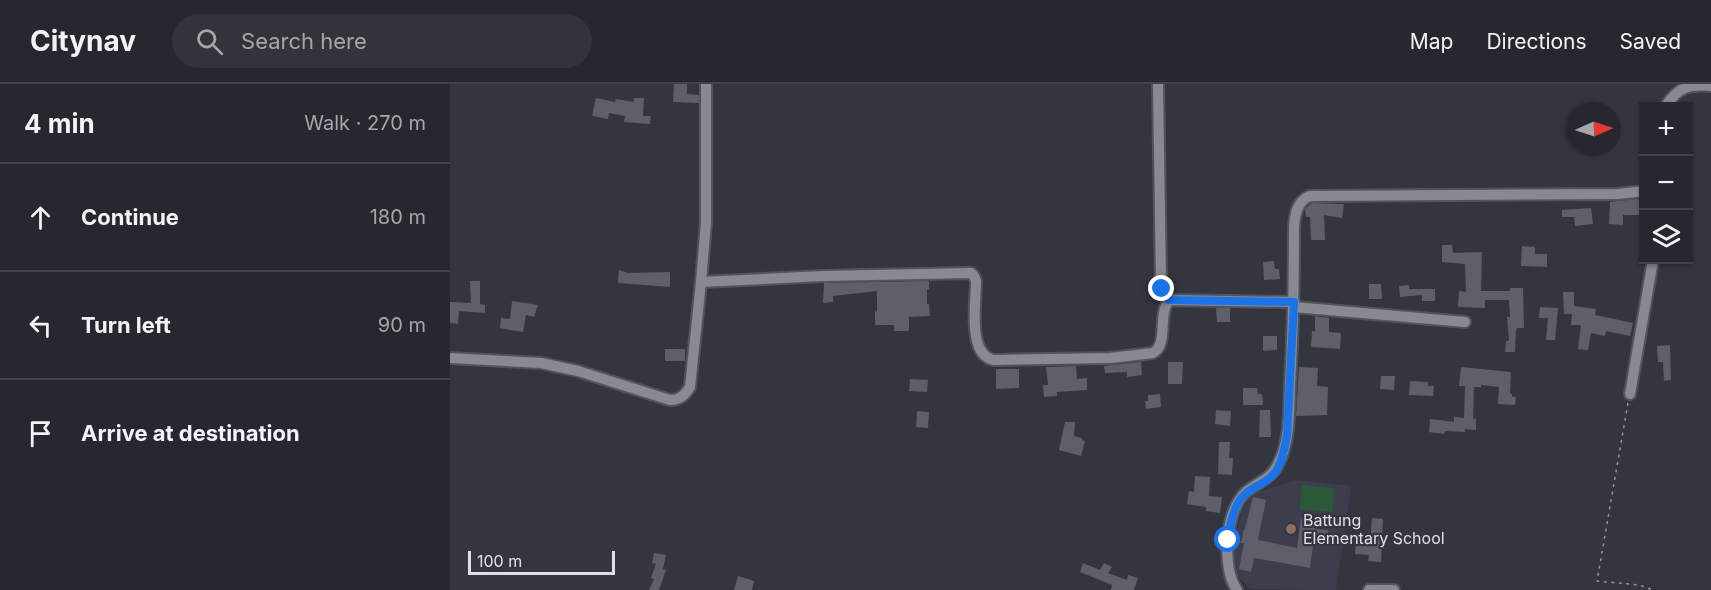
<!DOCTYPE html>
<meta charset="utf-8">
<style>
:root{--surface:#27282f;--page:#33343b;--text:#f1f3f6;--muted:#a4a6aa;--line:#43444b}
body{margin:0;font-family:Inter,sans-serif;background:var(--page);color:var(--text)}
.controls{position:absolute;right:18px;top:18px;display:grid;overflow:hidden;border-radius:0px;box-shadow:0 2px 4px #0004}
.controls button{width:54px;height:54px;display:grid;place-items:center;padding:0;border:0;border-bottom:2px solid var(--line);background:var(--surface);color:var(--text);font:30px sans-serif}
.compass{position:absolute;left:1117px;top:18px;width:54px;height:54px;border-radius:50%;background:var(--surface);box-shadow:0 2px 4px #0004;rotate:87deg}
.scale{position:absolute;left:18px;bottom:15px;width:147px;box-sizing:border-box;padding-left:6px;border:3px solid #dfe0e6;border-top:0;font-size:16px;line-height:21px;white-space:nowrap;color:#dfe0e6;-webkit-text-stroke:4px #34363f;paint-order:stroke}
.stop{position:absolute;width:18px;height:18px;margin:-14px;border:4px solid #1a73e8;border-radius:50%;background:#fff}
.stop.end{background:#1a73e8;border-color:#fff;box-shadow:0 2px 6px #0008}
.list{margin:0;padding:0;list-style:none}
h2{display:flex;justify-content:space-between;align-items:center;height:78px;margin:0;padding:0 24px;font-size:26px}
h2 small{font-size:20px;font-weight:400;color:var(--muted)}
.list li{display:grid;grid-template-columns:39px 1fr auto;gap:18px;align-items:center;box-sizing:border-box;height:108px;padding:0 24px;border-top:2px solid var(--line)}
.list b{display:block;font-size:22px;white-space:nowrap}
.list em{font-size:20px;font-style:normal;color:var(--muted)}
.icon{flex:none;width:33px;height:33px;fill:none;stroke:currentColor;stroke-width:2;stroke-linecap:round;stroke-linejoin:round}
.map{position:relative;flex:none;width:1261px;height:506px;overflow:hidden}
header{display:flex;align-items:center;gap:36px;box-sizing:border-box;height:84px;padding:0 30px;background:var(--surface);border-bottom:2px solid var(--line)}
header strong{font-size:28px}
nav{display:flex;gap:33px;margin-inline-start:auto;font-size:21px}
.search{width:420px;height:54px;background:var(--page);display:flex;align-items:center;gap:15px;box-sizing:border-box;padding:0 21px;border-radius:33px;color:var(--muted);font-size:22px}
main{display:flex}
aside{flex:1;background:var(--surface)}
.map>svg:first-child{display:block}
.built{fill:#3c3e4d}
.green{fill:#2a5a38}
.building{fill:#5d5f69}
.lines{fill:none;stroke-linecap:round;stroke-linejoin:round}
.minor-casing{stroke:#53545b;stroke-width:14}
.path{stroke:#92939b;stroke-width:1.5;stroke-dasharray:3 4.5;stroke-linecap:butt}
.minor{stroke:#878993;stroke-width:10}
.route{stroke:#1a73e8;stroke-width:8}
.education-dot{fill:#8d6e63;stroke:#34363f;stroke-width:2}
.labels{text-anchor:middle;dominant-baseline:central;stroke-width:4.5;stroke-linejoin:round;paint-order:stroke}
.poi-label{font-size:16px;fill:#dfe0e6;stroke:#34363f;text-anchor:start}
</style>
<header>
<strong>Citynav</strong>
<div class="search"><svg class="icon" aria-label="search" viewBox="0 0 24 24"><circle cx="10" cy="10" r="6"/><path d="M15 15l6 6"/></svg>Search here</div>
<nav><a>Map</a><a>Directions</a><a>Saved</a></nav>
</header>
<main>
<aside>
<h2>4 min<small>Walk · 270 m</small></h2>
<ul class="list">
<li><svg class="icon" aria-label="ahead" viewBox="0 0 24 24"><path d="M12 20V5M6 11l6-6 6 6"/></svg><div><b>Continue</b></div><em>180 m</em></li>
<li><svg class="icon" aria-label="left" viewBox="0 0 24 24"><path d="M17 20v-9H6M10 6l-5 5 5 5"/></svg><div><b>Turn left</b></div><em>90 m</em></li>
<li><svg class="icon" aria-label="arrive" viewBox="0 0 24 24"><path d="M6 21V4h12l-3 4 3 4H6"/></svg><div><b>Arrive at destination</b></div></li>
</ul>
</aside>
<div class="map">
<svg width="1261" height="506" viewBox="0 0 1261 506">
<rect width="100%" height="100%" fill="#34363f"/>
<path class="built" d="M 846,396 L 901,402 L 886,506 L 800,505 L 787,491 L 783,481 L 784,459 L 791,432 L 799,415 L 810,407 Z"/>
<path class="green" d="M 852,401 L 884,404 L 882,428 L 850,425 Z"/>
<g class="building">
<path d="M 224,0 L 237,0 L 237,10 L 249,11 L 249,19 L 223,18 Z"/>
<path d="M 146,14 L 165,18 L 166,15 L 184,18 L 184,14 L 194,14 L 193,32 L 201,32 L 200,40 L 174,38 L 175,32 L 159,29 L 158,35 L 142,32 Z"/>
<path d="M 1186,115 L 1194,116 L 1194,131 L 1173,131 L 1173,141 L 1159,140 L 1160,118 Z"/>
<path d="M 862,119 L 894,120 L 892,134 L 874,131 L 875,156 L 861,156 L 860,133 L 856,133 L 855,125 Z"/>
<path d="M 1141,124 L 1143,140 L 1125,142 L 1124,133 L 1112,133 L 1112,126 Z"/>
<path d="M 992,161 L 1002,161 L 1003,169 L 1032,168 L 1031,207 L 1060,207 L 1060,204 L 1073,204 L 1074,244 L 1067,244 L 1066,246 L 1065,268 L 1055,268 L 1056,257 L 1059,257 L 1057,233 L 1060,233 L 1059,216 L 1035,216 L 1035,224 L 1008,223 L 1009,207 L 1016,208 L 1015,180 L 992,178 Z"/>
<path d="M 1072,162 L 1085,163 L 1085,170 L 1097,170 L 1097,183 L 1071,182 Z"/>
<path d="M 824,177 L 825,185 L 829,185 L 830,195 L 814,196 L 813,178 Z"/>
<path d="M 169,186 L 178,189 L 220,188 L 220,203 L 168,199 Z"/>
<path d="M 20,197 L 30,197 L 30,220 L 35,221 L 35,229 L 9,227 L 8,240 L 0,239 L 0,218 L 21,219 Z"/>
<path d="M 479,197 L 479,205 L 477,205 L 477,220 L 479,220 L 480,232 L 459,233 L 459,247 L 444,247 L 444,241 L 425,241 L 425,227 L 427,228 L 427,207 L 383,212 L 383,218 L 373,219 L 374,199 Z"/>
<path d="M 919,200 L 931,200 L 932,215 L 919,215 Z"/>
<path d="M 959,201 L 959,205 L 985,205 L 985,217 L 972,217 L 972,211 L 950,213 L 949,202 Z"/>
<path d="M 1113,208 L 1124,208 L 1124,222 L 1146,225 L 1145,231 L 1183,239 L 1180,252 L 1156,247 L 1155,252 L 1141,249 L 1138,266 L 1128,265 L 1131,241 L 1121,241 L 1122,230 L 1114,230 Z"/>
<path d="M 62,217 L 88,221 L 84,233 L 76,231 L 73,248 L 50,244 L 51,234 L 60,235 Z"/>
<path d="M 1090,223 L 1108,224 L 1105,256 L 1096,256 L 1098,234 L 1089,234 Z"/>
<path d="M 766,224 L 780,224 L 780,238 L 767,238 Z"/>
<path d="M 865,232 L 879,234 L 879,248 L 891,249 L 890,265 L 861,263 L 862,247 L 865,247 Z"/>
<path d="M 813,252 L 827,252 L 827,266 L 813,267 Z"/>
<path d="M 1220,261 L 1221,296 L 1214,297 L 1213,278 L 1208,278 L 1207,262 Z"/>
<rect x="215" y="265" width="20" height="12"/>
<path d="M 691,278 L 692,291 L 677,293 L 677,288 L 655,289 L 654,282 Z"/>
<path d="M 718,278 L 733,278 L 732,300 L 718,300 Z"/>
<path d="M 626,282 L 627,295 L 637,294 L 637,306 L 607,308 L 607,312 L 594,313 L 593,301 L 598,301 L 596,283 Z"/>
<path d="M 849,283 L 868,284 L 867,302 L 878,303 L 877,331 L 846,332 Z"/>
<path d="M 1011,283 L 1061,288 L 1060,310 L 1062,310 L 1062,313 L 1066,313 L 1065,321 L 1048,320 L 1049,303 L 1031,301 L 1031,303 L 1024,303 L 1023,334 L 1026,335 L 1026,346 L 1015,345 L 1015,348 L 995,347 L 994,350 L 979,348 L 980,335 L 1004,338 L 1004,333 L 1014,334 L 1015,302 L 1009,302 Z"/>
<path d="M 546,285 L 569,285 L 569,304 L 546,305 Z"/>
<path d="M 931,292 L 945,292 L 944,306 L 930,305 Z"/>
<path d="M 460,295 L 478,296 L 477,308 L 459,307 Z"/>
<path d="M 960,297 L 978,298 L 978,302 L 984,302 L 983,312 L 959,311 Z"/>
<path d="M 793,304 L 807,304 L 808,310 L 812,310 L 813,321 L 793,321 Z"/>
<path d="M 710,310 L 711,323 L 696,325 L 695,317 L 698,317 L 698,311 Z"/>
<path d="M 766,326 L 781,327 L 780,342 L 765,340 Z"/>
<path d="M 810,326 L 820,326 L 821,353 L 809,353 Z"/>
<path d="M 467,327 L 479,328 L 478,344 L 466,343 Z"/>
<path d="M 615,338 L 625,338 L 624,352 L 632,354 L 632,356 L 635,357 L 631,372 L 609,366 Z"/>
<path d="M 769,358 L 780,358 L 779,374 L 783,374 L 782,391 L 768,390 Z"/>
<path d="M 745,392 L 760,393 L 759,412 L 772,413 L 770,429 L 756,427 L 756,423 L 737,420 L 739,407 L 744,408 Z"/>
<path d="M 803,413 L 816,416 L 808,456 L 847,464 L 851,435 L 866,438 L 865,445 L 878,446 L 877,456 L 864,454 L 860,484 L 804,474 L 801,488 L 789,485 L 794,459 L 791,459 L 794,445 L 795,445 Z"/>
<path d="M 922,434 L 933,435 L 931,478 L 918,477 L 919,471 L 905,470 L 906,458 L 920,459 Z"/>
<path d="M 204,469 L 216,471 L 213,485 L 216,486 L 209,506 L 199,506 L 204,495 L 201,494 L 206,480 L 202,479 Z"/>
<path d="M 633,479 L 650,486 L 654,479 L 662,483 L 658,489 L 677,496 L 678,491 L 688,494 L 684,506 L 661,506 L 662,501 L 630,488 Z"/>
<path d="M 288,492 L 304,497 L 302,506 L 284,506 Z"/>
</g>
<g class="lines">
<defs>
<g id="minor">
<path d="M 708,0 L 711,199 L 715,211 L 719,216"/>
<path d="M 1216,22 C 1228,3 1239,0 1261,2"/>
<path d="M 251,198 L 256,139 L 256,0"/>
<path d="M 844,223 L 1015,238"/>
<path d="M 0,274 L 91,279 L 128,287 L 220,316 C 230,316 235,311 240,303 L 251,198 L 373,192 L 521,189 L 524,192 L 526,197 C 526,219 517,271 544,276 L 660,274 L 703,269 C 719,260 707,232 719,216 L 844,218"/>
<path d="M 1180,310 L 1203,176"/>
<path d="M 787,506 C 771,484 775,426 796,408 C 812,395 822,396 831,374 C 840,352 839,326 840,302 C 843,249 844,196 844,143 C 845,130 847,117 860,112 L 1168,110 L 1194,107"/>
<path d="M 919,506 L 944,506"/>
</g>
</defs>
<use href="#minor" class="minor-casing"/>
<path class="path" d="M 1178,319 L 1147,497 L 1189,501 L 1203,506"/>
<use href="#minor" class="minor"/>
</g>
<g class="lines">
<path class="route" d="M 712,205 L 719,216 L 844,218 L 837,352 C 834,365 832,382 822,392 C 811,403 796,404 788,419 C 782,430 780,443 778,456"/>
</g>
<circle class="education-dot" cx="841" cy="445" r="6"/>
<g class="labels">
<g class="poi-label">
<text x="853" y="436">Battung<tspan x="853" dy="18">Elementary School</tspan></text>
</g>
</g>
</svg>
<div class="controls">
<button>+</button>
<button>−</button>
<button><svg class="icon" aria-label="layers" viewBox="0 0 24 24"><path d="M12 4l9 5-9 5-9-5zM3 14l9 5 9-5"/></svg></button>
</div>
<svg class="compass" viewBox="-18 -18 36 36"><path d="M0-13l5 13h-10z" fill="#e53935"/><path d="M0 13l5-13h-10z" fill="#a4a6aa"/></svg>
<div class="scale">100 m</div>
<div class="stop" style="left:778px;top:456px"></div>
<div class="stop end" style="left:712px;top:205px"></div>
</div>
</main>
